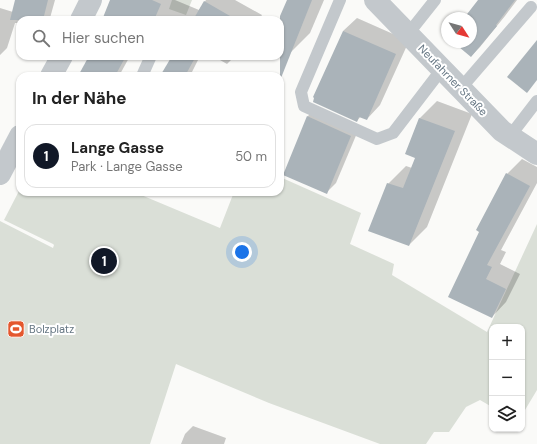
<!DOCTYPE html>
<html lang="de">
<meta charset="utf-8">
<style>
:root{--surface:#fff;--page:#f2f2f2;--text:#222;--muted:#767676;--line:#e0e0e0;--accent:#111827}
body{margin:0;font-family:"DM Sans",sans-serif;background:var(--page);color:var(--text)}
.controls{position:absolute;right:12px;bottom:12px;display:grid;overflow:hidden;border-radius:8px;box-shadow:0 1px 3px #0004}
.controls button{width:36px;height:36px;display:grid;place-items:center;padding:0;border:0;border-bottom:1px solid var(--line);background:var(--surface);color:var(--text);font:20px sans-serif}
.compass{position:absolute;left:441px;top:12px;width:36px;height:36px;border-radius:50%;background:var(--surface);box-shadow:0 1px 3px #0004;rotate:126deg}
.you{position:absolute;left:242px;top:252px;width:14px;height:14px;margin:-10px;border:3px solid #fff;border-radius:50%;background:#1a73e8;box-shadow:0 0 0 6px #1a73e833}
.badge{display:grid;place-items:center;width:26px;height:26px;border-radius:50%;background:var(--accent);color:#fff;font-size:13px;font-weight:700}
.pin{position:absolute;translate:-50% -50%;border:2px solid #fff;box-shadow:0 1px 4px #0006}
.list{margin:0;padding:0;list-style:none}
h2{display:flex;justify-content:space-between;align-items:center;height:52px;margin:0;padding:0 16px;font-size:17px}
h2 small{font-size:13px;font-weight:400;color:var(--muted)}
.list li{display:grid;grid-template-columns:26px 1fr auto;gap:12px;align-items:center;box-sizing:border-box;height:64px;margin:0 8px 8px;padding:0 8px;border:1px solid var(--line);border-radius:12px}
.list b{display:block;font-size:15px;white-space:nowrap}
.list p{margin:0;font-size:13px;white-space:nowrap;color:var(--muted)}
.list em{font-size:13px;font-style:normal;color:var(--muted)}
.icon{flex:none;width:22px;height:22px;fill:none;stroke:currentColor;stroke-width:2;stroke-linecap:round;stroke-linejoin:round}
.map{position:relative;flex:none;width:537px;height:444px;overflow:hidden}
.search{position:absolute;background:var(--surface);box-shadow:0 1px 3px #0004;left:16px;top:16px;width:268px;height:44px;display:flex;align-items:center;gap:10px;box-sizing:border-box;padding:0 14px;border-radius:12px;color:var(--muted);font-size:15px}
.panel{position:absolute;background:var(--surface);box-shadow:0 1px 3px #0004;left:16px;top:72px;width:268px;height:124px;border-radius:12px}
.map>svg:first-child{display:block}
.green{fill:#dadfd7}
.shadow{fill:#0003}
.building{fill:#aab3b9}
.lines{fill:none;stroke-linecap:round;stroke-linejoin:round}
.service{stroke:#c3c8cc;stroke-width:12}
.minor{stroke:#c3c8cc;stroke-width:22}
.labels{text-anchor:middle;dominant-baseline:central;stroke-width:4;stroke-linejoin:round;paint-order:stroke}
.street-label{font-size:11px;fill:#657683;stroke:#fff}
.poi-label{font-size:11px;fill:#657683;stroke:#fff;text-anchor:start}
</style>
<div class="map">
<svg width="537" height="444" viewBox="0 0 537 444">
<rect width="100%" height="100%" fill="#fafaf8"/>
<g class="green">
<path d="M 172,0 L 192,0 L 186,15 L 169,9 Z"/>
<path d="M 280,177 L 361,213 L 350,244 L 394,264 L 392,275 L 487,332 L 537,224 L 537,390 L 522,415 L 522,327 L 492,327 L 492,407 L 480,400 L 466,407 L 449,432 L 434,432 L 426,444 L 380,444 L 269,403 L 176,364 L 150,444 L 0,444 L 0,221 L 53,248 L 54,245 L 53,244 L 4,220 L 20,189 L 20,192 L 134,192 L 220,228 L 234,192 L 280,192 Z"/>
</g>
<g class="shadow">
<path d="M 16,0 L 55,0 L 50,18 L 48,20 L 20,20 L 20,23 L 15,23 L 7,48 L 0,55 L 0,8 L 13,12 Z"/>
<path d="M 111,0 L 175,0 L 199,10 L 206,0 L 235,0 L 262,15 L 259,20 L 103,20 Z"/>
<path d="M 288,0 L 324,0 L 310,33 L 289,54 L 280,51 L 280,20 Z"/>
<path d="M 481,0 L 517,0 L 505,16 L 480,47 L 471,56 L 454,42 L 471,42 L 471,18 L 465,18 Z"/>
<path d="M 357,18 L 409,41 L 380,105 L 367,119 L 361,116 L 357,121 L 343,31 Z"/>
<path d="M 90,56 L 130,56 L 119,76 L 79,76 Z"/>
<path d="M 173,56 L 200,56 L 192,72 L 187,76 L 166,76 Z"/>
<path d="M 213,56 L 235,56 L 227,64 Z"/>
<path d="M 437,101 L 472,114 L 427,227 L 409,245 L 388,184 L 406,166 L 412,168 L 416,157 L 419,119 Z"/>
<path d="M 317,107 L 360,126 L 336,183 L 326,193 L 285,174 L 308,116 Z"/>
<path d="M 522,159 L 537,167 L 537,183 L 501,250 L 506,252 L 500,264 L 520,274 L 506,302 L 492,317 L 450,297 L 507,174 Z"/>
<path d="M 193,426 L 226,438 L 224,444 L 181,444 L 185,434 Z"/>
</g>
<g class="building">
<path d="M 15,0 L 48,0 L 43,20 L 10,20 Z"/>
<path d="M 110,0 L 152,0 L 161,4 L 154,20 L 102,20 Z"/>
<path d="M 287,0 L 312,0 L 281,78 L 280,78 L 280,16 Z"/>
<path d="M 478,0 L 515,0 L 496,25 L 497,26 L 471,57 L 453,42 L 471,42 L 471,18 L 464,18 Z"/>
<path d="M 204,1 L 237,20 L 193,20 Z"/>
<path d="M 343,31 L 396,54 L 367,120 L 359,117 L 357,122 L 313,102 L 314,98 L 313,97 Z"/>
<path d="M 537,40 L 537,80 L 527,93 L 507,77 Z"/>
<path d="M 89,56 L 126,56 L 115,76 L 78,76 Z"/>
<path d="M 172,56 L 196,56 L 185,76 L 160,76 Z"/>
<path d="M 307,116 L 351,136 L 327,194 L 283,175 Z"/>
<path d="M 419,118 L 455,131 L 409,246 L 368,231 L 387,183 L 403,188 L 415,158 L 405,154 Z"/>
<path d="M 506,173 L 530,186 L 487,265 L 492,267 L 486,279 L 506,289 L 492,318 L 448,297 L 479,232 L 476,230 Z"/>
</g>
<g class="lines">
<g class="service">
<path d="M 340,0 L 301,92 L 304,106 L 377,139 L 393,133 L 442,69"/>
<path d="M 408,34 L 435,0"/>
<path d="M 142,76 L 150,58"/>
<path d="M 461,88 L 531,7"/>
<path d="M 510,136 L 537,101"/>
</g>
<g class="minor">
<path d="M 375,0 L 502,131 L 537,154"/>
<path d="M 81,20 L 91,0"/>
<path d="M 51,76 L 62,56"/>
<path d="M 0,174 L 20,136"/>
</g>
</g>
<defs>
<symbol id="stadium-square" viewBox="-11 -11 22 22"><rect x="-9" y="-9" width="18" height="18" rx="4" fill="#e4572e" stroke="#fff"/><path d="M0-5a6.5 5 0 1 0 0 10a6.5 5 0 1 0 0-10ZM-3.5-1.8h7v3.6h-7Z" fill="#fff"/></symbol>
</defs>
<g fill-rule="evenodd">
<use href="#stadium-square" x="6" y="319" width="20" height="20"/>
</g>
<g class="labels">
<g class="street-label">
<text transform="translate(453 80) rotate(46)">Neufahrner Straße</text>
</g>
<g class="poi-label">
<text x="29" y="329">Bolzplatz</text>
</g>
</g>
</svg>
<div class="controls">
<button>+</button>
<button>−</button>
<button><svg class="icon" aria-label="layers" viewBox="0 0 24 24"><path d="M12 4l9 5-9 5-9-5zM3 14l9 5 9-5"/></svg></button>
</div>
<svg class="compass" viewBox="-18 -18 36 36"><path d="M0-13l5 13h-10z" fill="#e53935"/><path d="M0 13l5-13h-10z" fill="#767676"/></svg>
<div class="you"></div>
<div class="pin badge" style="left:104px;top:261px">1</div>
<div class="search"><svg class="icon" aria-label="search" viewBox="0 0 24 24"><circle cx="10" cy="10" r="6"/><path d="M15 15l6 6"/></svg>Hier suchen</div>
<section class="panel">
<h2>In der Nähe<small></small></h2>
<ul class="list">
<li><span class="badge">1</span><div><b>Lange Gasse</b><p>Park · Lange Gasse</p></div><em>50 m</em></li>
</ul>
</section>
</div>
